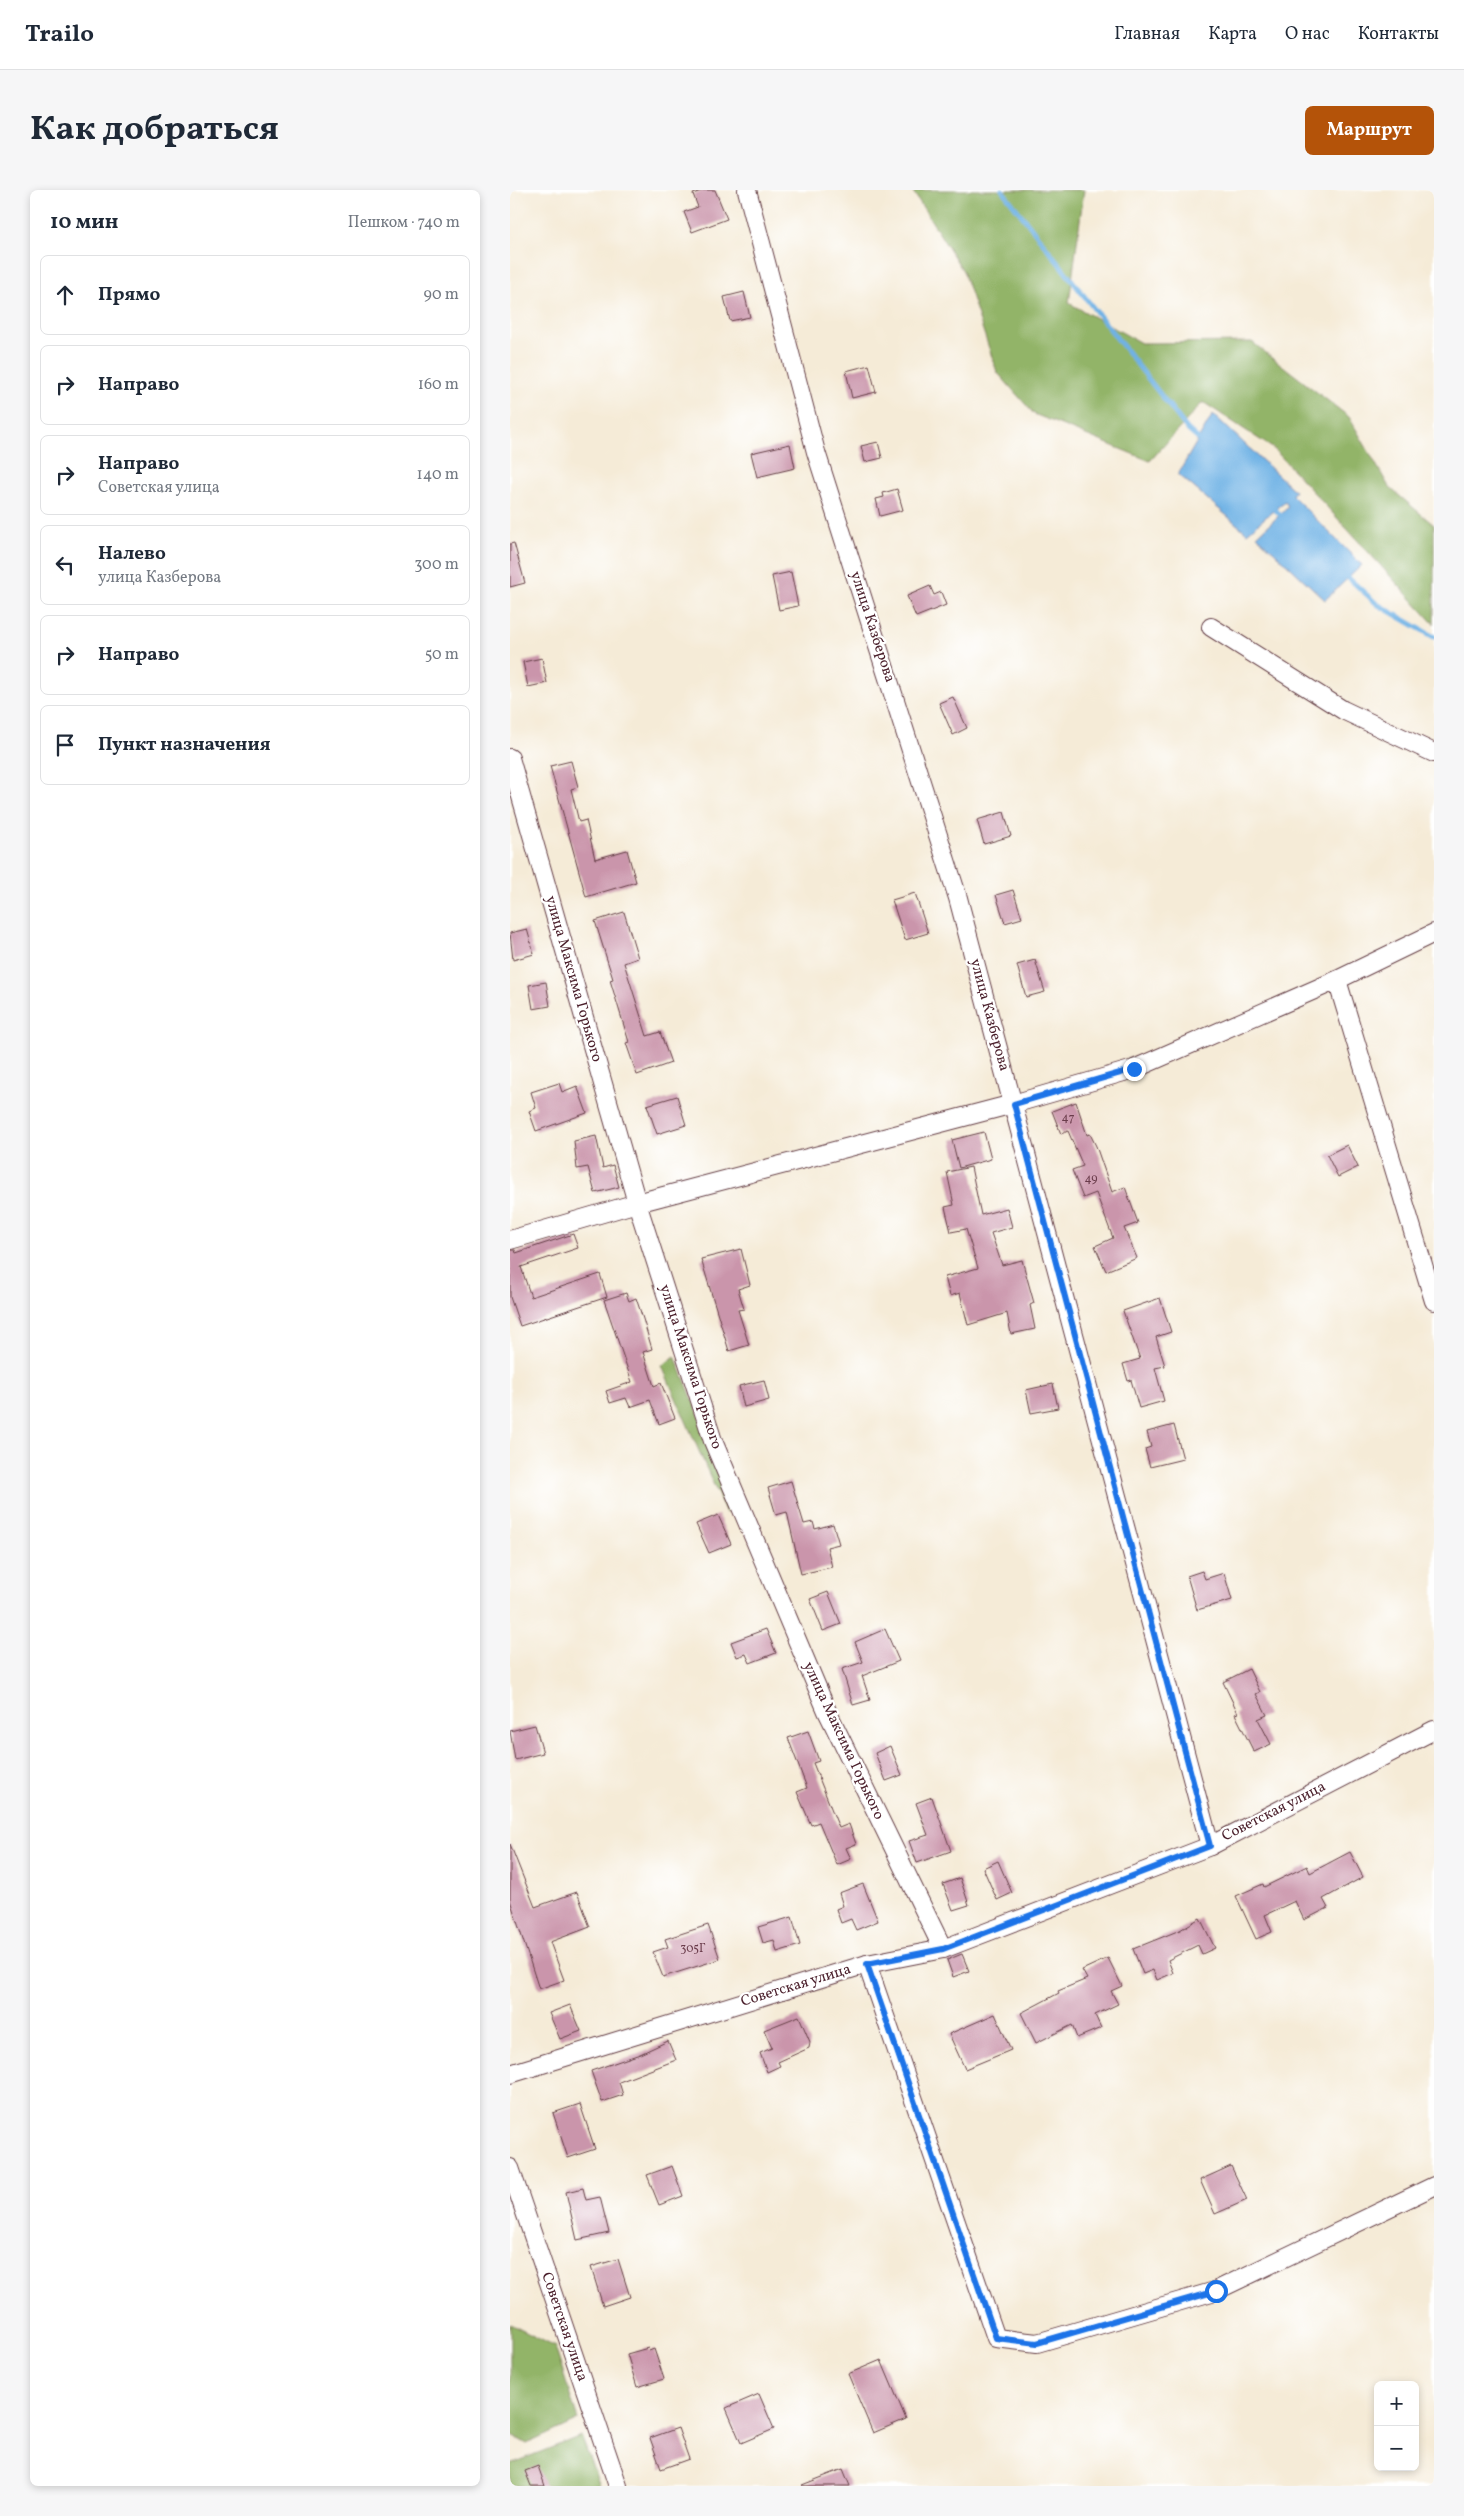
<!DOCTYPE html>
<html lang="ru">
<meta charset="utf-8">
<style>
:root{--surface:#fff;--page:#f6f6f7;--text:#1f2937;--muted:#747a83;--line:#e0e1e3;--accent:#b45309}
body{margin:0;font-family:Vollkorn,serif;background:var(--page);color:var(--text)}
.controls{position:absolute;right:15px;bottom:15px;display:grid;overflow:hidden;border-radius:8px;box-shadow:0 2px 8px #0003}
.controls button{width:45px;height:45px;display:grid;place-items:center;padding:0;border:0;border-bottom:1px solid var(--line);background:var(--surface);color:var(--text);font:25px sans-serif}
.stop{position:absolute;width:15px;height:15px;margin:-11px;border:4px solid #1a73e8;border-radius:50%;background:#fff}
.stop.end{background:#1a73e8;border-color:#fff;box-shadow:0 1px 5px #0008}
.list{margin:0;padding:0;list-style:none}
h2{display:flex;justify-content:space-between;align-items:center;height:65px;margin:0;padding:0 20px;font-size:21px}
h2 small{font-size:16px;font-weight:400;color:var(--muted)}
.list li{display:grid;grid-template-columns:32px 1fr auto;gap:15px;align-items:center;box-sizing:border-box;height:80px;margin:0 10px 10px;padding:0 10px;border:1px solid var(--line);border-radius:8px}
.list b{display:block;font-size:19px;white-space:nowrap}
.list p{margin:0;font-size:16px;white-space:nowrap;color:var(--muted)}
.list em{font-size:16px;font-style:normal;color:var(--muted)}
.icon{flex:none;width:28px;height:28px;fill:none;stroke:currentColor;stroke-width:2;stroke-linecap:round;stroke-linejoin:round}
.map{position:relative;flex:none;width:924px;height:2296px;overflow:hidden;border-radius:8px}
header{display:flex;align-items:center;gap:30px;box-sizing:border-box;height:70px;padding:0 25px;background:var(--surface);border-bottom:1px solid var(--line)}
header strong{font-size:24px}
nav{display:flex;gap:28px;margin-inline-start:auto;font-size:18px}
.intro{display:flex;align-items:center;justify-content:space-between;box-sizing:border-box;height:120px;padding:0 30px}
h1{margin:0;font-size:35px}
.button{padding:12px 22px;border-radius:8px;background:var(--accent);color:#fff;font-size:18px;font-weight:700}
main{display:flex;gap:30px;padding:0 30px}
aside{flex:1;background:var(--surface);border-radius:8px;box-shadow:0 2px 8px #0003}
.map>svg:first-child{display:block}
.forest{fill:#92b468;stroke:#6e6a4a}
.water{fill:#70b2e5;stroke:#5d6888}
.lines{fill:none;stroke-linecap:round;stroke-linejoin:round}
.stream{stroke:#70b2e5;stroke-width:5}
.building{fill:#ca95ab}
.minor-casing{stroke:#643e45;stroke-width:20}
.minor{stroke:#fff;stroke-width:18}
.route{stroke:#1a73e8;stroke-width:6}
.labels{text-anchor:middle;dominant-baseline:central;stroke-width:4.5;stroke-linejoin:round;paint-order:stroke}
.number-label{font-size:12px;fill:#6a3c4b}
.street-label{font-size:15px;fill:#4a1f2b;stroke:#fff}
</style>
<header>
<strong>Trailo</strong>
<nav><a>Главная</a><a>Карта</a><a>О нас</a><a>Контакты</a></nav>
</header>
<div class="intro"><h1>Как добраться</h1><a class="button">Маршрут</a></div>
<main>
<aside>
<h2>10 мин<small>Пешком · 740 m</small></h2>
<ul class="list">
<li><svg class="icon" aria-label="ahead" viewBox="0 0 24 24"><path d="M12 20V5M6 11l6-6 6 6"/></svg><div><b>Прямо</b></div><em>90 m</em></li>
<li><svg class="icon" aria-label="right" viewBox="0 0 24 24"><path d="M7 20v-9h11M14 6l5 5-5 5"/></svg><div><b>Направо</b></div><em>160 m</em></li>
<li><svg class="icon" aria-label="right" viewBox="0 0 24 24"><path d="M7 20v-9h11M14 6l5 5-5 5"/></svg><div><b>Направо</b><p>Советская улица</p></div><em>140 m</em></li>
<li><svg class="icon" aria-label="left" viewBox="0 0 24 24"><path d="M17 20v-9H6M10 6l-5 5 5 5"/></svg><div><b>Налево</b><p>улица Казберова</p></div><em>300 m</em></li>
<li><svg class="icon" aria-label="right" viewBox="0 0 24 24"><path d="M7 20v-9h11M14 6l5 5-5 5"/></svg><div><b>Направо</b></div><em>50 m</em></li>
<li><svg class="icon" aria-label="arrive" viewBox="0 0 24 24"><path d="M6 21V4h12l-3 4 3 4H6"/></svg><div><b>Пункт назначения</b></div></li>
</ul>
</aside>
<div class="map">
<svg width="924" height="2296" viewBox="0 0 924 2296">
<rect width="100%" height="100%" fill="#fff"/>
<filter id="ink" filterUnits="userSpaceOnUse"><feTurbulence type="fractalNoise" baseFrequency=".02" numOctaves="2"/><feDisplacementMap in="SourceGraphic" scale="10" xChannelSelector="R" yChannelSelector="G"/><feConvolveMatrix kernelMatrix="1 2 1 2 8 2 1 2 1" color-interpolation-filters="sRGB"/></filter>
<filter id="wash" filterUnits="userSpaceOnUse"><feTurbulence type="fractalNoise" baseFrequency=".0096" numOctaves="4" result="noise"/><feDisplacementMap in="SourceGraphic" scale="20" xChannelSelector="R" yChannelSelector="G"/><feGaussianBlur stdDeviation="1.12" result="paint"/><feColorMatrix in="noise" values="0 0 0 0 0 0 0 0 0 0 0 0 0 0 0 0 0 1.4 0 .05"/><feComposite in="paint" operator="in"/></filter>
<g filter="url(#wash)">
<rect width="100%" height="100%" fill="#f5ebd7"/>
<g class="forest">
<path d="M 402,0 L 574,0 L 559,113 L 631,153 L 742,152 L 839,227 L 879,297 L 924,335 L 924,434 L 764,259 L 693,212 L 640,271 L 524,224 L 487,182 L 453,81 Z"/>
<path d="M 165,1166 L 227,1318 L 216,1323 L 152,1176 Z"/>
<path d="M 0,2134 L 45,2157 L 68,2230 L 17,2254 L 0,2244 Z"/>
<path d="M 71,2246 L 90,2296 L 0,2296 L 0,2274 Z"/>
</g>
<path class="water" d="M 703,224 L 785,301 L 782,305 L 852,375 L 815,410 L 747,346 L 778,317 L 775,311 L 737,343 L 668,284 Z"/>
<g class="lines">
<g class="stream">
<path d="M 492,0 L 678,240 L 693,253"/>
<path d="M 760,315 L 774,328"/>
<path d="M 833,383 L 867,414 L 924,447"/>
</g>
</g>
<g id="blocks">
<g class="building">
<path d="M 194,0 L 205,0 L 217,29 L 182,42 L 174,22 L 188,17 L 183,4 Z"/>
<path d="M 234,102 L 240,127 L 220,131 L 214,107 Z"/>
<path d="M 359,175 L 366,202 L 342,208 L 336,181 Z"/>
<path d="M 368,252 L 372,268 L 355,272 L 351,256 Z"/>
<path d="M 280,254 L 285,278 L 247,287 L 241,263 Z"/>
<path d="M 387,299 L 393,320 L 370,326 L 366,309 L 374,307 L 373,303 Z"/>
<path d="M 4,353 L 15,393 L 0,397 L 0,354 Z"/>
<path d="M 281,382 L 288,416 L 269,420 L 262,386 Z"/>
<path d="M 420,396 L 424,405 L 431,402 L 436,415 L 406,427 L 397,406 Z"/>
<path d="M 32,468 L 37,493 L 18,497 L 13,472 Z"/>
<path d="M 443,507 L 457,538 L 443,545 L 429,513 Z"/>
<path d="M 61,571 L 68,597 L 61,599 L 69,632 L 76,630 L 85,669 L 117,660 L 126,692 L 76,707 L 40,576 Z"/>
<path d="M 494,622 L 501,646 L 474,654 L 467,630 Z"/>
<path d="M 503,700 L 512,728 L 495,733 L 486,705 Z"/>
<path d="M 405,703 L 418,743 L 395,750 L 382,710 Z"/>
<path d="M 114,722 L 128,768 L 114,773 L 137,846 L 150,842 L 161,873 L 127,885 L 116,853 L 119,852 L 100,790 L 103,789 L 85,731 Z"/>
<path d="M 17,739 L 24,764 L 3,770 L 0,743 Z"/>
<path d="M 525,770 L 535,802 L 516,807 L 507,775 Z"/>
<path d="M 36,792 L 40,816 L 23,819 L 19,795 Z"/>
<path d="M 49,893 L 52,902 L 67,896 L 77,923 L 26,941 L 19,921 L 26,918 L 21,902 Z"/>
<path d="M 167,906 L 176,935 L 147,944 L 137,915 Z"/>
<path d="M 566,912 L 577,945 L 580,944 L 586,956 L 602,1002 L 615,997 L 628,1033 L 614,1038 L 627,1068 L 596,1081 L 585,1056 L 603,1048 L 586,1003 L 573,1008 L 562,980 L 573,976 L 558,941 L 551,944 L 542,921 Z"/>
<path d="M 474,942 L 481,969 L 449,978 L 442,950 Z"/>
<path d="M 86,946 L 93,978 L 103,975 L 109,997 L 85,1003 L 78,977 L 67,979 L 64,951 Z"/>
<path d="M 837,955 L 848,977 L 828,987 L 817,965 Z"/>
<path d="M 461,977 L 471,1025 L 497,1018 L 502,1037 L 481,1043 L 492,1075 L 512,1070 L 524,1113 L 520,1115 L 525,1139 L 501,1144 L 497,1123 L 458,1135 L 450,1103 L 440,1106 L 435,1087 L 468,1078 L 456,1039 L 441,1042 L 435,1017 L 444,1015 L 437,982 Z"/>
<path d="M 63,1044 L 68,1058 L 11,1077 L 21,1107 L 90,1084 L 97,1107 L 10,1136 L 0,1107 L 0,1060 L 5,1060 L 6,1063 Z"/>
<path d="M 231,1059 L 240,1095 L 228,1099 L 234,1119 L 228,1120 L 239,1155 L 219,1161 L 191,1069 Z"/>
<path d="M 116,1103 L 119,1111 L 126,1108 L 133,1129 L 142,1159 L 133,1162 L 144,1196 L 151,1193 L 165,1228 L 149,1234 L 140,1210 L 120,1217 L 116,1208 L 100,1213 L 96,1201 L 122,1192 L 94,1110 Z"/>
<path d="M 650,1108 L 661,1142 L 646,1147 L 655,1176 L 645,1178 L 654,1211 L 629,1218 L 621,1190 L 618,1191 L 613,1174 L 630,1169 L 613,1121 Z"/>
<path d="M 254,1190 L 259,1210 L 234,1217 L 229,1196 Z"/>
<path d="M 543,1194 L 548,1218 L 521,1223 L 516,1200 Z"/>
<path d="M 664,1235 L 673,1269 L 640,1277 L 635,1259 L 641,1257 L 637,1242 Z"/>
<path d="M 281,1291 L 294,1334 L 303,1332 L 305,1339 L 323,1334 L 329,1354 L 317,1357 L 322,1377 L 291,1384 L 277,1322 L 266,1325 L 258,1298 Z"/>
<path d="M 208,1325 L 221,1354 L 199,1363 L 186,1334 Z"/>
<path d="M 692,1381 L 695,1389 L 714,1383 L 722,1410 L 687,1420 L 677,1386 Z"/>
<path d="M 318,1402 L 331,1434 L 313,1441 L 300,1409 Z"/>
<path d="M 256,1439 L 266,1463 L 240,1473 L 236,1464 L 227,1467 L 221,1452 Z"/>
<path d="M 375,1439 L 389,1471 L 352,1486 L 360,1510 L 343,1515 L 332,1479 L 353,1472 L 345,1452 Z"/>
<path d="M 739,1479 L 750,1502 L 746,1504 L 757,1525 L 748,1529 L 761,1554 L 744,1562 L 725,1524 L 728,1523 L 713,1492 Z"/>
<path d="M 25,1535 L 33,1563 L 5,1570 L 0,1541 Z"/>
<path d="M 298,1541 L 309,1571 L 303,1573 L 329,1638 L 339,1634 L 346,1654 L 336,1658 L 341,1669 L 327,1675 L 309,1632 L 301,1635 L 287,1602 L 297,1598 L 278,1548 Z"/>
<path d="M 380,1556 L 392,1585 L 376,1591 L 365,1563 Z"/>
<path d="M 422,1607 L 441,1661 L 407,1673 L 399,1651 L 418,1645 L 406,1613 Z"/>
<path d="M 0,1654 L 25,1717 L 67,1702 L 80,1737 L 40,1752 L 54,1790 L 29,1799 L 0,1710 Z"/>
<path d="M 840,1662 L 853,1687 L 813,1709 L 818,1718 L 794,1730 L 785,1711 L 755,1725 L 762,1742 L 746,1749 L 726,1706 L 753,1694 L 754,1697 L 797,1676 L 800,1683 Z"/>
<path d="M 488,1671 L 502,1703 L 487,1710 L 473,1678 Z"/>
<path d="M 450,1688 L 459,1715 L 443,1720 L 433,1694 Z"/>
<path d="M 353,1694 L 368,1731 L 346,1740 L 341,1729 L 331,1733 L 326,1719 L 333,1716 L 329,1703 Z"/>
<path d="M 282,1727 L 290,1755 L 267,1762 L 264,1750 L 253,1753 L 248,1737 Z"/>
<path d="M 690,1728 L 705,1758 L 692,1764 L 688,1755 L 658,1770 L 663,1783 L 647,1790 L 643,1780 L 633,1784 L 623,1759 L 670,1740 Z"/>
<path d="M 198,1735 L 210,1769 L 153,1787 L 143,1762 L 158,1757 L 155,1749 Z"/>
<path d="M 452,1764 L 459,1781 L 443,1787 L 437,1770 Z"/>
<path d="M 598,1768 L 612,1796 L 601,1801 L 608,1814 L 585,1825 L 591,1838 L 567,1848 L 562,1835 L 526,1853 L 511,1823 L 549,1803 L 548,1801 L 577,1789 L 572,1780 Z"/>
<path d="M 60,1815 L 71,1841 L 50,1849 L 39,1823 Z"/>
<path d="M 485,1824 L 501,1860 L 455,1879 L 439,1844 Z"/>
<path d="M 289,1826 L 300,1852 L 299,1858 L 268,1872 L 270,1876 L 257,1882 L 250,1863 L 262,1858 L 254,1840 Z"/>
<path d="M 158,1851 L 166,1870 L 109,1892 L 113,1905 L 92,1912 L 81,1881 L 130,1864 Z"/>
<path d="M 70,1914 L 85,1959 L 58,1968 L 43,1923 Z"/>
<path d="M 162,1976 L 173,2006 L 149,2015 L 137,1985 Z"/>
<path d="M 721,1976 L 737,2010 L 705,2024 L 690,1990 Z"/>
<path d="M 73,1998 L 76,2010 L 90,2007 L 99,2043 L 67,2050 L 56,2002 Z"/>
<path d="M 108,2069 L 120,2107 L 93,2116 L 81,2077 Z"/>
<path d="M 138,2158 L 139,2161 L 144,2159 L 154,2189 L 127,2197 L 117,2164 Z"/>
<path d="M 371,2170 L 396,2229 L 363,2243 L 338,2184 Z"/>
<path d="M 249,2204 L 264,2239 L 231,2253 L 216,2218 Z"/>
<path d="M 168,2238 L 179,2269 L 151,2279 L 140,2248 Z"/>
<path d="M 28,2276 L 35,2296 L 21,2296 L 15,2281 Z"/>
<path d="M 333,2279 L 340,2296 L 293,2296 L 292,2295 Z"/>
</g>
</g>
</g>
<g filter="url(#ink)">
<use href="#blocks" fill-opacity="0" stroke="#643e45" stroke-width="1"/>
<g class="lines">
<defs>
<g id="minor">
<path d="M 237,0 L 306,262 L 448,708 L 700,1656"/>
<path d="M 701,437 L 833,520 L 924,563"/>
<path d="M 0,568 L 127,1013 L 203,1251 L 317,1521 L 433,1759"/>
<path d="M 827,790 L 924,1111"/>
<path d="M 0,1050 L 127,1013 L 503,914 L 624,879 L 827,790 L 924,743"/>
<path d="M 357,1774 L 486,2148 L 527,2153 L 705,2101 L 924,1996"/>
<path d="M 0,1884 L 357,1774 L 433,1759 L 700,1656 L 924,1540"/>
<path d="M 0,1978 L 108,2296"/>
</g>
</defs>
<use href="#minor" class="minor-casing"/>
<use href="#minor" class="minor"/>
</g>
</g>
<g class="lines" filter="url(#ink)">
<path class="route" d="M 624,879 L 504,914 L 700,1656 L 433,1759 L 357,1774 L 486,2148 L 527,2153 L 706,2101"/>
</g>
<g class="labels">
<g class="number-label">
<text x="558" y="928">47</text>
<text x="581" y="989">49</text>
<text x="183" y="1759">305Г</text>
</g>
<g class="street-label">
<text transform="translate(362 437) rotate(72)">улица Казберова</text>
<text transform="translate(63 789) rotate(74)">улица Максима Горького</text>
<text transform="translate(479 825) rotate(75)">улица Казберова</text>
<text transform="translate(180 1177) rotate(72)">улица Максима Горького</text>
<text transform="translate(333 1551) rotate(65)">улица Максима Горького</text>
<text transform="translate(764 1622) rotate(-27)">Советская улица</text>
<text transform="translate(286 1796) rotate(-17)">Советская улица</text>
<text transform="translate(54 2137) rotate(71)">Советская улица</text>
</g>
</g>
</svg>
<div class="controls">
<button>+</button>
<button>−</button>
</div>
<div class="stop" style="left:706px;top:2101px"></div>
<div class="stop end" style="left:624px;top:879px"></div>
</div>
</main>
